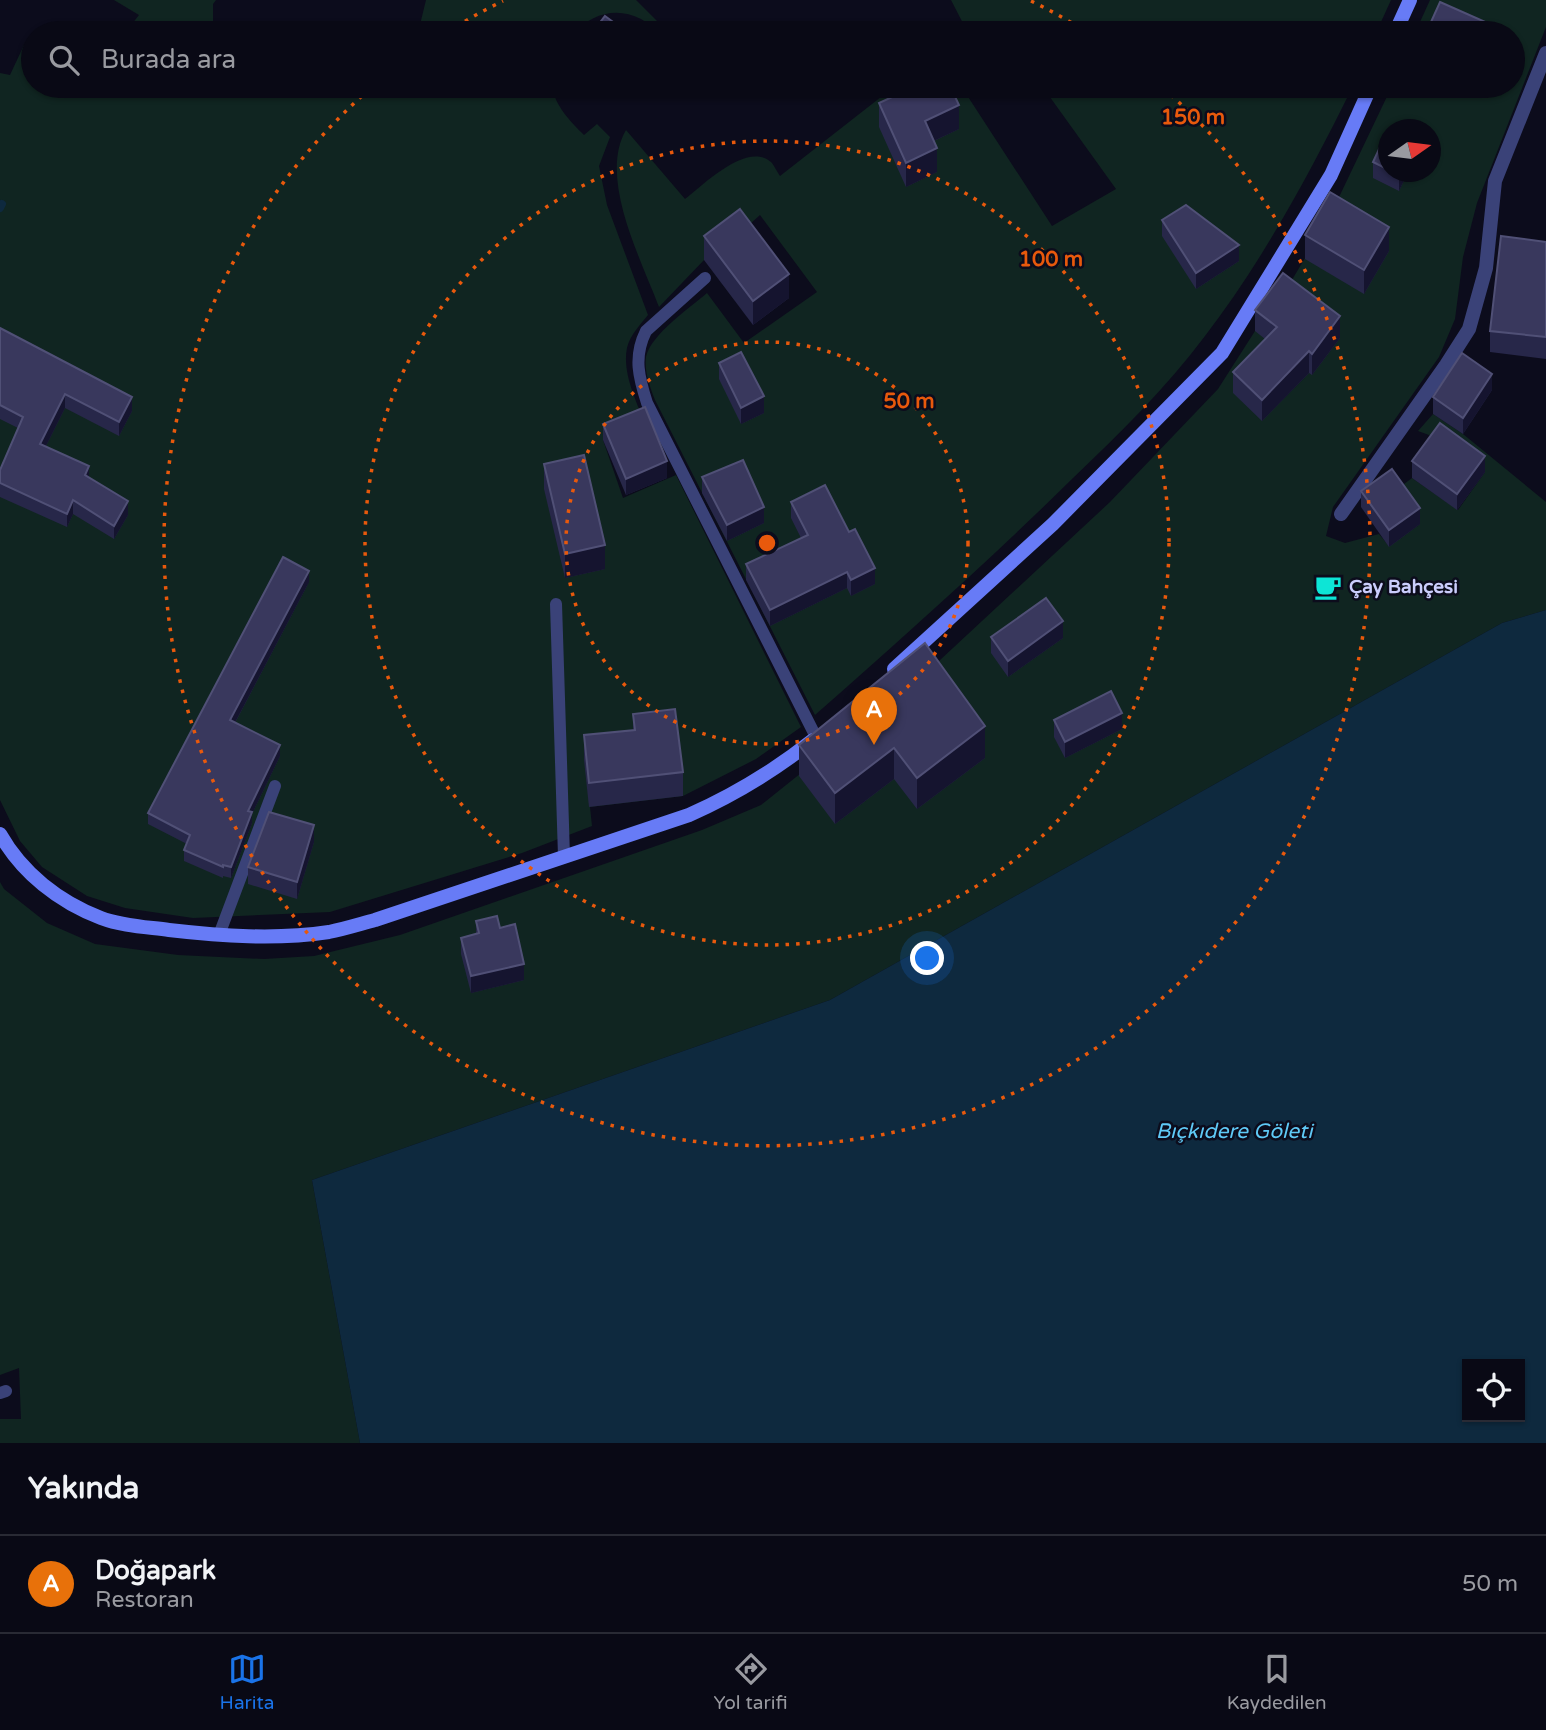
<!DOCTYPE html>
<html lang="tr">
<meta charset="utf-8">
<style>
:root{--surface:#090915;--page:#171722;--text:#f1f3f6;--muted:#999aa0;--line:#292a34;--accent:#1a73e8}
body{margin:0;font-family:"Varela Round",sans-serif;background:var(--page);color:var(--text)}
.controls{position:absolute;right:21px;bottom:21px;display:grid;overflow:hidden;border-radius:0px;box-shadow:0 2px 5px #0004}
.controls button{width:63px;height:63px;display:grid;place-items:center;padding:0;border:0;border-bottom:2px solid var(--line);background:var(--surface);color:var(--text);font:35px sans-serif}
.compass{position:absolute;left:1378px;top:119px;width:63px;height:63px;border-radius:50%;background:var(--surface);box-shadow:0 2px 5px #0004;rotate:76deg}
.you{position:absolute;left:928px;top:959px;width:24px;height:24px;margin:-18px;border:5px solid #fff;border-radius:50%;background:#1a73e8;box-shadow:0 0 0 10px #1a73e833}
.badge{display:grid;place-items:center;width:46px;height:46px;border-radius:50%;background:var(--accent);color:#fff;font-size:23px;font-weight:700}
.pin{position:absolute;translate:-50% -58px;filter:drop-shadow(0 2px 4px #0008)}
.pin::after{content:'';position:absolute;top:37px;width:24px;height:21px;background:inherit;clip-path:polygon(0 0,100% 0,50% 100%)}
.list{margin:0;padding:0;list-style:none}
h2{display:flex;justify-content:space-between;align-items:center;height:91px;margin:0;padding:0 28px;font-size:30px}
h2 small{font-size:23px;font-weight:400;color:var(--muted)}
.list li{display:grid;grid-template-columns:46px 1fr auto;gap:21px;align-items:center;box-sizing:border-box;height:98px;padding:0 28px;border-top:2px solid var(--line)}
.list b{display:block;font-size:26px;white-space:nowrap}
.list p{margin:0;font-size:23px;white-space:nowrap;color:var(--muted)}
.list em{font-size:23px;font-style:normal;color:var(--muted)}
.icon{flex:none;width:38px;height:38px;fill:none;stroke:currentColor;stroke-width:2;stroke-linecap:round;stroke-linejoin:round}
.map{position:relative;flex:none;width:1546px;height:1443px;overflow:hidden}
.search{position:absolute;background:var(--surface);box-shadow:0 2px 5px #0004;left:21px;right:21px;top:21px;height:77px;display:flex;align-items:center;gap:18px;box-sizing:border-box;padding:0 24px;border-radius:38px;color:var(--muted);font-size:26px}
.sheet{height:189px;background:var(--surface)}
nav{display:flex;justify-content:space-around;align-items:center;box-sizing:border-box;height:98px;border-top:2px solid var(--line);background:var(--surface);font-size:19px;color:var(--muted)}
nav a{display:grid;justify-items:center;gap:4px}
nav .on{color:var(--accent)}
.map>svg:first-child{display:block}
.green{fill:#102521;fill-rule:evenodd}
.water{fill:#0e293e;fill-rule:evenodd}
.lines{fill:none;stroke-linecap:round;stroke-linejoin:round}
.stream{stroke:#0e293e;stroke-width:8}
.lane{stroke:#3a4278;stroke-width:12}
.street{stroke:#3a4278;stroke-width:14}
.secondary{stroke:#677bf6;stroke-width:14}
.wall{fill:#272749}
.shaded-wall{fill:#15142f}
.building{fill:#39385d;stroke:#505076;stroke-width:2}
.ring{fill:none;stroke:#e8590c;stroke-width:3.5;stroke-dasharray:3.5 7}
.labels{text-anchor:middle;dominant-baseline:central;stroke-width:5;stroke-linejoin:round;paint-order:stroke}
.poi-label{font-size:19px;font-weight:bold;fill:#cacdfc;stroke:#0c0c1c;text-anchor:start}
.water-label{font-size:21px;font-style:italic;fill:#5fc9f6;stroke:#0c0c1c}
.centre{fill:#e8590c;stroke:#0c0c1c;stroke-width:3.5}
.ring-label{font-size:21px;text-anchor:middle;font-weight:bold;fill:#e8590c;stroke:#0c0c1c;stroke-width:5;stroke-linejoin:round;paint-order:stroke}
</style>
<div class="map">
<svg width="1546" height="1443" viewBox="0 0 1546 1443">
<rect width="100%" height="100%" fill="#0c0c1c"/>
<g class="green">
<path d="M 114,0 L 216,0 L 213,4 L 213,29 L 218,33 L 125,33 L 139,15 Z"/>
<path d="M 426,0 L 636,0 L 664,28 L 665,33 C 655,33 650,24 641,19 C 616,6 592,14 573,33 L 418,33 Z"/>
<path d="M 951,0 L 1391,0 L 1376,33 L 1004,33 L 1003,31 L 998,33 L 968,33 Z"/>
<path d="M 1430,0 L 1546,0 L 1546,27 L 1477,203 L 1463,257 L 1455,319 L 1439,357 L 1333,507 L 1326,536 L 1345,543 L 1379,534 L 1389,546 L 1420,524 L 1396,490 L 1412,478 L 1458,510 L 1485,472 L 1440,439 L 1418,431 L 1433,414 L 1463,434 L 1546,502 L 1546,610 L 1502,623 L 830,1000 L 312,1180 L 360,1443 L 0,1443 L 0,1419 L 21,1419 L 19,1368 L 0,1375 L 0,882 L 4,889 L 47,923 L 95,944 L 178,955 L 264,959 L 314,956 L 400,935 L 702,830 L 761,805 L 925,674 L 1110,502 L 1218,389 L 1255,331 L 1283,295 L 1330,216 L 1392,86 L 1513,86 L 1513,33 L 1415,33 ZM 1388,130 L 1430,130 L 1430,172 L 1388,172 Z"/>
<path d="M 24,45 L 33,46 L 33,86 L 552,86 C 555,106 570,121 584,135 L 597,124 L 610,137 L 599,166 L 607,205 L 648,315 C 640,325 630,335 627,348 C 622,372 636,401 645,423 L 603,440 L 623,498 L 676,475 L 801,727 L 756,759 L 683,796 L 590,807 L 592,826 L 522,853 L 330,912 L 193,918 L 125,908 L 87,896 L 42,867 L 20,841 L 0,800 L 0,73 L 10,75 Z"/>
<path d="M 895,86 L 961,86 L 1052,226 L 1116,189 L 1042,86 L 1353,86 C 1310,173 1264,259 1205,336 C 1166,388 1119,434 1072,479 C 989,561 902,638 815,715 L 655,400 C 650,387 644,371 646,357 C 651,334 690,308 707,293 L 744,343 L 817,292 L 760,215 L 740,233 L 704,260 L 659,307 C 641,259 598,178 626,130 L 685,199 C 703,185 747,141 771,162 C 774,165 777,172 780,176 Z"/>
</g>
<path class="water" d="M 1546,610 L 1546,1443 L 360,1443 L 312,1180 L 830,1000 L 1502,623 ZM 1467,1364 L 1520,1364 L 1520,1417 L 1467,1417 Z"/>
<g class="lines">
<path class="stream" d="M 0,208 L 2,204"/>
<g class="lane">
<path d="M 705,278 L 646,331 C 633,357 639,378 647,403 L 816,737"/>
<path d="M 556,604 L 564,856"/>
<path d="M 219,935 L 275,786"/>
<path d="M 0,1393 L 6,1391"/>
</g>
<path class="street" d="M 1341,514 L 1446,365 L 1469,329 L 1486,268 L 1495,181 L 1546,53"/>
<g class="secondary">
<path d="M 1395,33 L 1410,0"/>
<path d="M 894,669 L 1053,524 L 1222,353 L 1331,175 L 1371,86"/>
<path d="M 0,834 C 22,873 59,902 101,918 C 122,926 147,927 169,930 C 221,936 276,940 329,932 C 344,929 360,924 375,920 L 689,815 C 734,795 774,771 813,740"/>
</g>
</g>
<g class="wall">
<path d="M 879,103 L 959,129 L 934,141 L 937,172 L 906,187 L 879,127 Z"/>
<path d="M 1389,133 L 1389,172 L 1408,172 L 1399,191 L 1373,178 L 1373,162 Z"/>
<path d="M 1162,220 L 1239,261 L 1196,289 L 1162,236 Z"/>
<path d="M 1305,235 L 1389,251 L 1364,294 L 1305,259 Z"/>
<path d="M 704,236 L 789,298 L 753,325 L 704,260 Z"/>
<path d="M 1546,242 L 1546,359 L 1490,352 L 1490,331 Z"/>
<path d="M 1255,310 L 1340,338 L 1312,375 L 1309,373 L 1262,421 L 1233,393 L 1233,372 L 1265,339 L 1255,331 Z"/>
<path d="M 0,328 L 132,411 L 119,436 L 65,408 L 46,446 L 89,477 L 128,515 L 114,539 L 73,514 L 67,527 L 0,497 L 0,470 L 18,428 L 0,419 Z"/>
<path d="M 719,363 L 764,413 L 741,424 L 719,379 Z"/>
<path d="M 1492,390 L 1463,434 L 1433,414 L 1433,397 Z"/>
<path d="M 603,424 L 667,478 L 626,495 L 603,440 Z"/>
<path d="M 1412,461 L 1485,472 L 1457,510 L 1412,478 Z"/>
<path d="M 544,464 L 605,569 L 565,578 L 544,489 Z"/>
<path d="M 702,477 L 764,523 L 727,541 L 702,493 Z"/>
<path d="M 1361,491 L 1420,524 L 1389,547 L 1361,507 Z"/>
<path d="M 791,502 L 875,584 L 851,596 L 847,588 L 770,626 L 746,580 L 746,564 L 801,538 L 791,518 Z"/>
<path d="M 309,582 L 235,723 L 280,756 L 252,814 L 252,823 L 231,878 L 223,876 L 223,878 L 184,861 L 184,850 L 187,844 L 148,824 L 148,813 Z"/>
<path d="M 991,637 L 1063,638 L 1008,677 L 991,653 Z"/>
<path d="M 925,643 L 985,758 L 917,809 L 894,779 L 835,824 L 799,776 L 799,745 Z"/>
<path d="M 633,714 L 683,772 L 683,796 L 589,807 L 584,760 L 584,735 L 633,730 Z"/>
<path d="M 1054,720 L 1122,729 L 1065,758 L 1054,737 Z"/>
<path d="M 314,842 L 297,899 L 248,884 L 248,867 Z"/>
<path d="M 476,921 L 500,928 L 524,980 L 471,993 L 461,954 L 461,938 L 476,934 Z"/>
</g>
<g class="shaded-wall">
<path d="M 959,105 L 959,129 L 925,145 L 925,121 Z"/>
<path d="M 937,148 L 937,172 L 906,187 L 906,163 Z"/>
<path d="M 1400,172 L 1408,172 L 1399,191 L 1399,175 Z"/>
<path d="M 1389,227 L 1389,251 L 1364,294 L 1364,270 Z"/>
<path d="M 1239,245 L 1239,261 L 1196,289 L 1196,273 Z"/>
<path d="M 789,274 L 789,298 L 753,325 L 753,301 Z"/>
<path d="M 1340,316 L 1340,338 L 1312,375 L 1312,354 Z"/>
<path d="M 1309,351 L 1309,373 L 1262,421 L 1262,400 Z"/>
<path d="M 1492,374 L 1492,390 L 1463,434 L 1463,418 Z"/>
<path d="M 65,394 L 65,408 L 40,458 L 40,444 Z"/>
<path d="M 764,396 L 764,413 L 741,424 L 741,408 Z"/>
<path d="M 132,397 L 132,411 L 119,436 L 119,422 Z"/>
<path d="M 1485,456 L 1485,472 L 1457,510 L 1457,494 Z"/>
<path d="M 667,461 L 667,478 L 626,495 L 626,479 Z"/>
<path d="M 89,466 L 89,480 L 85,475 Z"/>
<path d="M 73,500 L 73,514 L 67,527 L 67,514 Z"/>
<path d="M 128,501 L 128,515 L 114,539 L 114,526 Z"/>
<path d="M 764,507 L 764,523 L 727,541 L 727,525 Z"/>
<path d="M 1420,508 L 1420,524 L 1389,547 L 1389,530 Z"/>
<path d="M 605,545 L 605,569 L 565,578 L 565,554 Z"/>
<path d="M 875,568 L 875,584 L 851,596 L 851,580 Z"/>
<path d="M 309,571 L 309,582 L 230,732 L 230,720 Z"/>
<path d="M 847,572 L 847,588 L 770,626 L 770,610 Z"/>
<path d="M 1063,621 L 1063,638 L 1008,677 L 1008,661 Z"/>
<path d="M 1122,713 L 1122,729 L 1065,758 L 1065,742 Z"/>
<path d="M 985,726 L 985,758 L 917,809 L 917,778 Z"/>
<path d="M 280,745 L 280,756 L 252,814 L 252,823 L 231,878 L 231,867 L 248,811 Z"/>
<path d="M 894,748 L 894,779 L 835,824 L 835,793 Z"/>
<path d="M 314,825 L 314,842 L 297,899 L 297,882 Z"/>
<path d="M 524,964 L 524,980 L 471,993 L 471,976 Z"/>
</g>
<g class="building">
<path d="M 1440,2 L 1508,32 L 1507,33 L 1426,33 Z"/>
<path d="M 605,16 L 628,33 L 592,33 Z"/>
<path d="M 916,86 L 950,86 L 959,105 L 925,121 L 937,148 L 906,163 L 879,103 Z"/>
<path d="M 1387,132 L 1389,133 L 1389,170 L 1373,162 Z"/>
<path d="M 1330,192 L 1389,227 L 1364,270 L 1305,235 Z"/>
<path d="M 1186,205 L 1239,245 L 1196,273 L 1162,220 Z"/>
<path d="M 740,209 L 789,274 L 753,301 L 704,236 Z"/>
<path d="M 1501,236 L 1546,242 L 1546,337 L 1490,331 Z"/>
<path d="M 1283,273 L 1340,316 L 1312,354 L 1309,351 L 1262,400 L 1233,372 L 1277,327 L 1255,310 Z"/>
<path d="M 0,328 L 132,397 L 119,422 L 65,394 L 40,444 L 89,466 L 85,475 L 128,501 L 114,526 L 73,500 L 67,514 L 0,483 L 0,470 L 23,417 L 0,405 Z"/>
<path d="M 741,352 L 764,396 L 741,408 L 719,363 Z"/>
<path d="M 1462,353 L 1492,374 L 1463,418 L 1433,397 Z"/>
<path d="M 645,407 L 667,461 L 626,479 L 603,424 Z"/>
<path d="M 1440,423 L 1485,456 L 1457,494 L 1412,461 Z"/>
<path d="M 584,455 L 605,545 L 565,554 L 544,464 Z"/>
<path d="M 743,460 L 764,507 L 727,525 L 702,477 Z"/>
<path d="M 1392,469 L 1420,508 L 1389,530 L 1361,491 Z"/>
<path d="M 825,485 L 849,532 L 855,529 L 875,568 L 851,580 L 847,572 L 770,610 L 746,564 L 808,535 L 791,502 Z"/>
<path d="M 283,557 L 309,571 L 230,720 L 280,745 L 248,811 L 252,812 L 231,867 L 223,865 L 223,867 L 184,850 L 190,835 L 148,813 Z"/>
<path d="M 1046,598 L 1063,621 L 1008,661 L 991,637 Z"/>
<path d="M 925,643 L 985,726 L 917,778 L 894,748 L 835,793 L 799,745 Z"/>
<path d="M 1111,691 L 1122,713 L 1065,742 L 1054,720 Z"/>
<path d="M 675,709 L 683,772 L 589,783 L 584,735 L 635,730 L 633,714 Z"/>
<path d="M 269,812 L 314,825 L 297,882 L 248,867 Z"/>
<path d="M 497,916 L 500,928 L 515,924 L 524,964 L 471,976 L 461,938 L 479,933 L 476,921 Z"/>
</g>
<g class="ring">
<circle cx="767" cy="543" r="201"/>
<circle cx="767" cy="543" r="402"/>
<path d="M447 32A603 603 0 0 1 503 1M1031 1A603 603 0 0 1 1087 32M1163 88A603 603 0 1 1 371 88"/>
</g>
<defs>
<symbol id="cafe-bare" viewBox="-9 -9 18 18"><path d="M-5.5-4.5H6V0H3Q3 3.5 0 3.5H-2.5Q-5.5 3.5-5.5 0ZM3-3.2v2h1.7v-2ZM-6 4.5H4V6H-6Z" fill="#0de5d6" stroke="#0c0c1c" stroke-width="2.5" paint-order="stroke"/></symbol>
</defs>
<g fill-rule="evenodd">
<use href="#cafe-bare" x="1309" y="568" width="38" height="38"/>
</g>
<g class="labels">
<g class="poi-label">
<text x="1349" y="587">Çay Bahçesi</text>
</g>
<g class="water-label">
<text x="1234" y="1131">Bıçkıdere Göleti</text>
</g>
</g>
<circle cx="767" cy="543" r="10" class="centre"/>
<g class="ring-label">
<text x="1193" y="124">150 m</text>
<text x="1051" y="266">100 m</text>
<text x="909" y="408">50 m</text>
</g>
</svg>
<div class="controls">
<button><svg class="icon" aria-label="locate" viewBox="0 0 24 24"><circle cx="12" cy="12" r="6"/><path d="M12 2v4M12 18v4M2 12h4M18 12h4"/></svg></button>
</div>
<svg class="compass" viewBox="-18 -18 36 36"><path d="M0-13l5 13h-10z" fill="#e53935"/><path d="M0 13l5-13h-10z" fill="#999aa0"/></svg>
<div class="you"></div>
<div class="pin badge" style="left:874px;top:745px;background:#e8710a">A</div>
<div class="search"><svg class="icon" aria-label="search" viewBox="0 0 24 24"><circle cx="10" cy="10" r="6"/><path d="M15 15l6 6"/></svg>Burada ara</div>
</div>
<section class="sheet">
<h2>Yakında<small></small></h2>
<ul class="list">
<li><span class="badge" style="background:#e8710a">A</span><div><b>Doğapark</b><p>Restoran</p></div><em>50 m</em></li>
</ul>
</section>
<nav>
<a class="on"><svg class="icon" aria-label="map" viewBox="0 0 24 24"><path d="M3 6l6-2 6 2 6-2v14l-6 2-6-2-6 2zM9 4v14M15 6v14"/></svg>Harita</a>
<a><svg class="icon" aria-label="directions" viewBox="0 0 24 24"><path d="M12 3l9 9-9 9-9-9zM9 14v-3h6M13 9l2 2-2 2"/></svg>Yol tarifi</a>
<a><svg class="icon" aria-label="saved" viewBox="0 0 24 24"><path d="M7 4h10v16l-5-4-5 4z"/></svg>Kaydedilen</a>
</nav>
